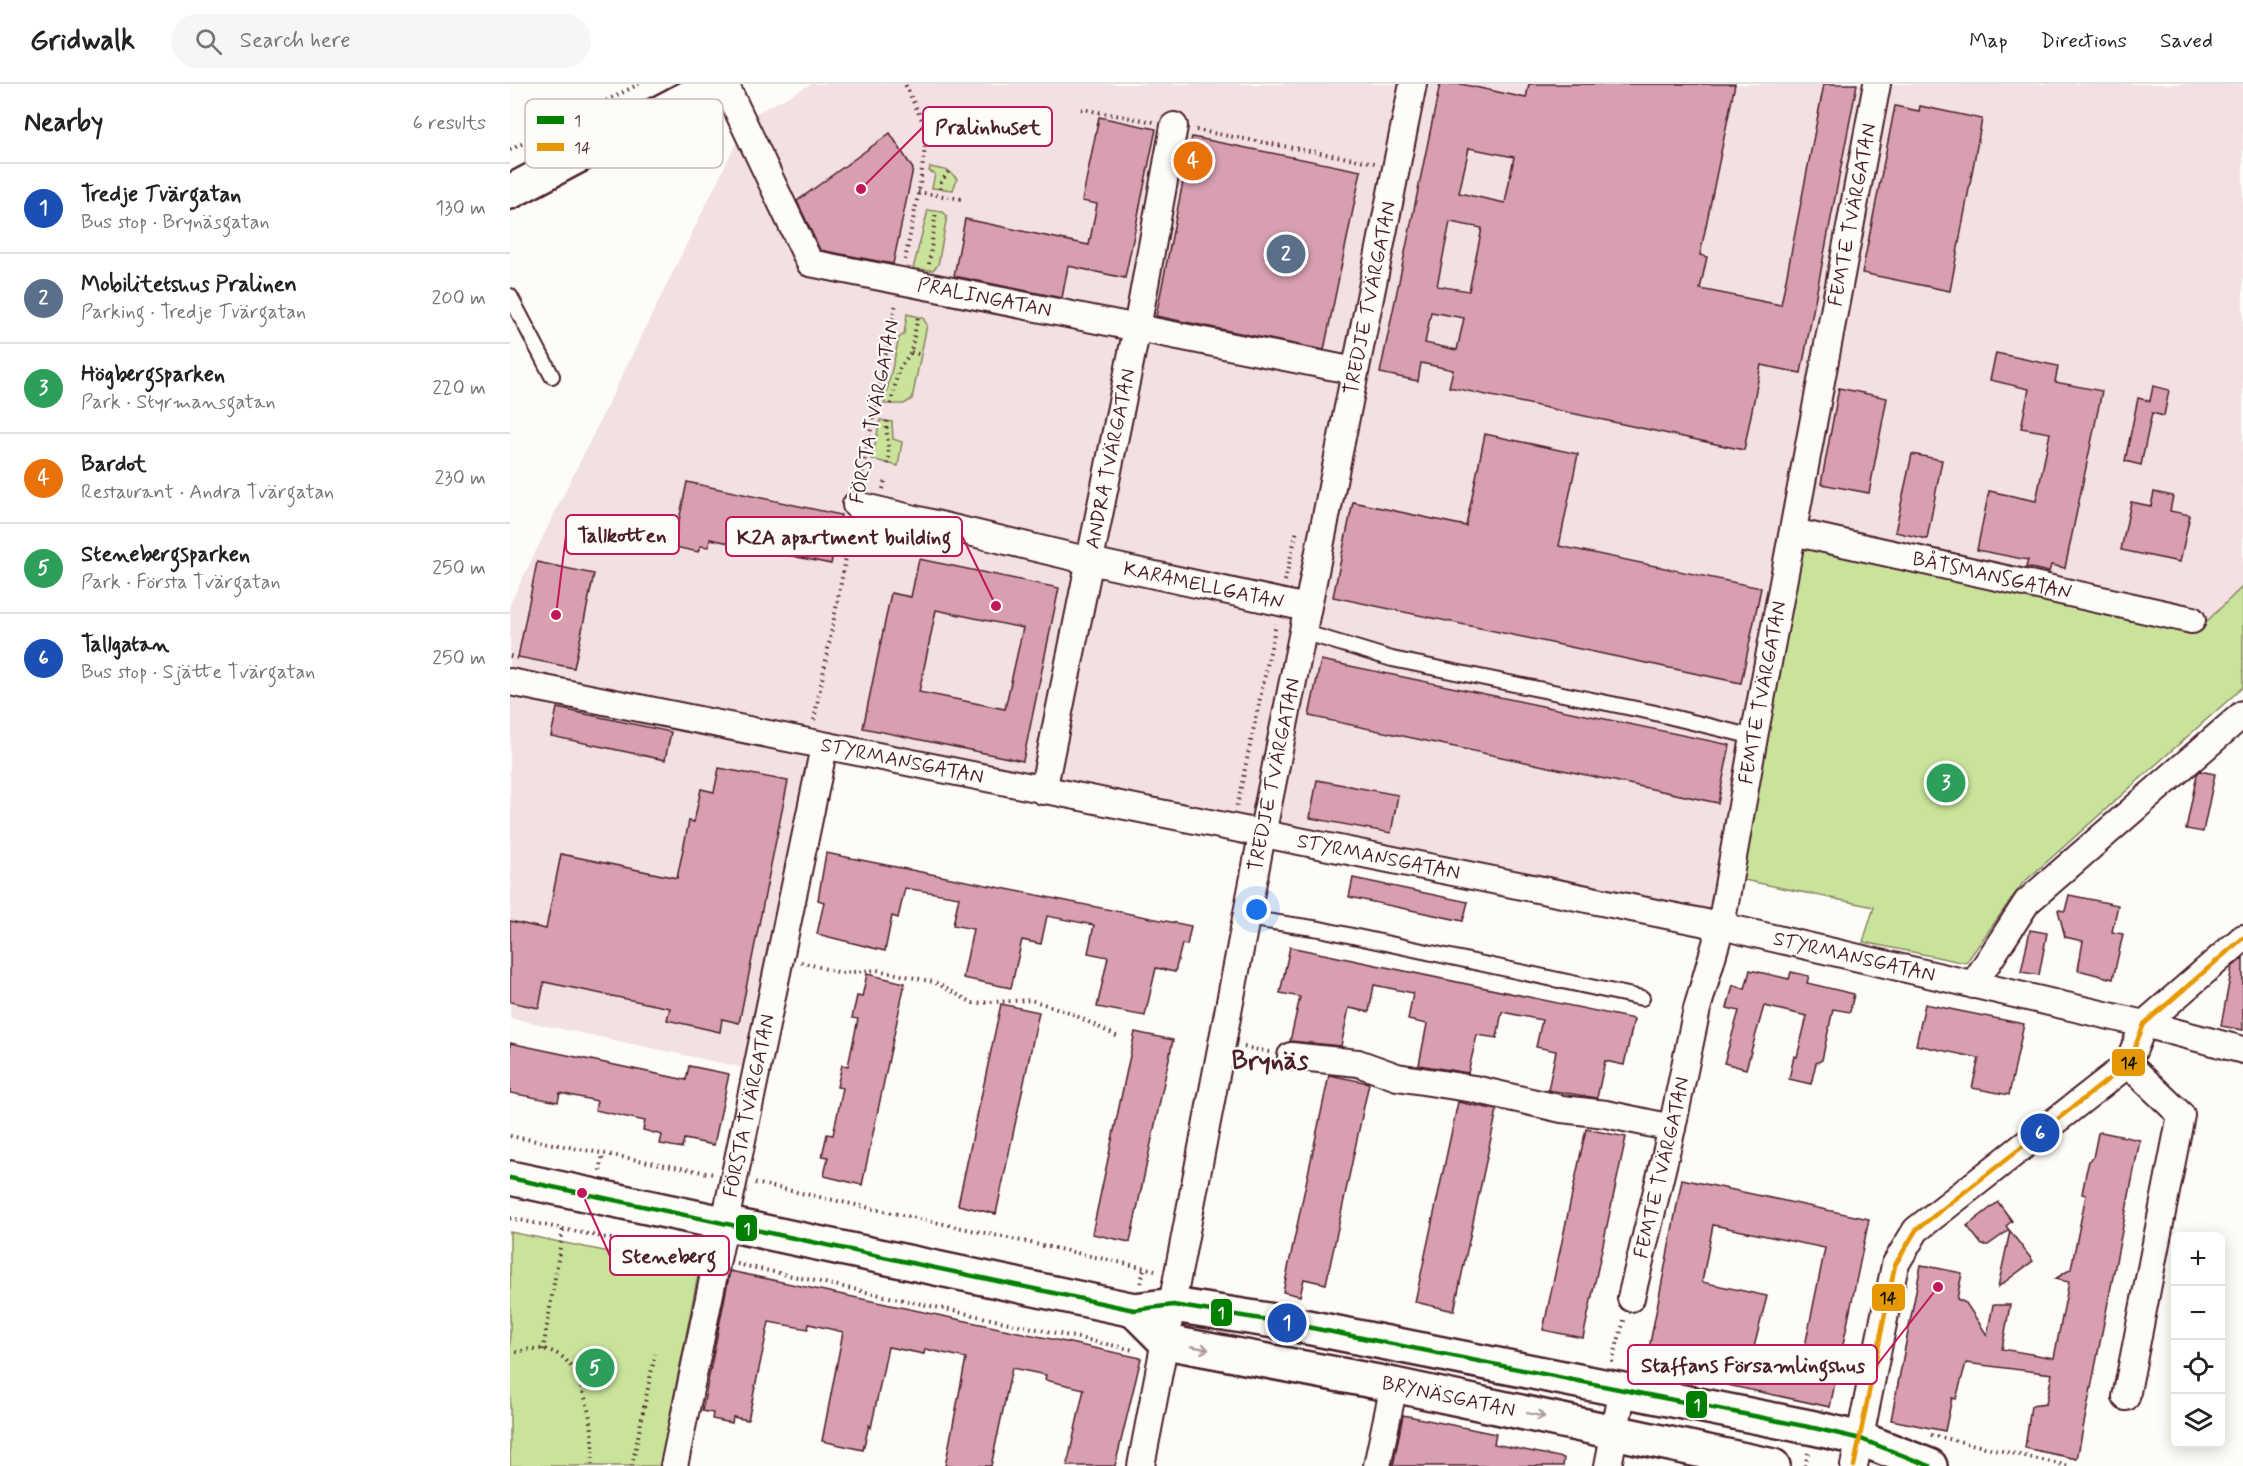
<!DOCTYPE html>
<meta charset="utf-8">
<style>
:root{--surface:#fff;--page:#f6f6f6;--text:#222;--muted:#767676;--line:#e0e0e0;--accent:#d1495b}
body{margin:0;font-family:Mynerve,sans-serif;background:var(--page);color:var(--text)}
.controls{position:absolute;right:18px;bottom:18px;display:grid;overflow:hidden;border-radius:9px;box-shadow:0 3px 15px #0003}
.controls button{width:54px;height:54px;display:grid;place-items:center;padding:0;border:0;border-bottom:2px solid var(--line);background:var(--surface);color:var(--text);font:30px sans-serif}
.you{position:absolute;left:747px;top:826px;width:21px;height:21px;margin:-15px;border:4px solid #fff;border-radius:50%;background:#1a73e8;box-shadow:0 0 0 9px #1a73e833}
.badge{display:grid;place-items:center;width:39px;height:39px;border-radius:50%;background:var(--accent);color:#fff;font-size:20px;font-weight:700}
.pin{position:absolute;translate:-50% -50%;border:3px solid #fff;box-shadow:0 2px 6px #0006}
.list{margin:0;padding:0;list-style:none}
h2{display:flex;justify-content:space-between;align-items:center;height:78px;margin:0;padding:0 24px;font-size:26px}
h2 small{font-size:20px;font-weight:400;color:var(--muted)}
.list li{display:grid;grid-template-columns:39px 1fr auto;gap:18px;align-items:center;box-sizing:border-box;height:90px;padding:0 24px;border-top:2px solid var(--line)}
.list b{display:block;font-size:22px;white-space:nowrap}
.list p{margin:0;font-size:20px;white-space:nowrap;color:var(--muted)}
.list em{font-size:20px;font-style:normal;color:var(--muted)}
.icon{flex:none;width:33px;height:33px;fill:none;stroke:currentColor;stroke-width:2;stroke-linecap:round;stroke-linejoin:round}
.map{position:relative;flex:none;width:1733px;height:1382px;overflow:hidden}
header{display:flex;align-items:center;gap:36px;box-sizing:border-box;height:84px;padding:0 30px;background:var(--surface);border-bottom:2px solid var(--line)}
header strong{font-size:28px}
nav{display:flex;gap:33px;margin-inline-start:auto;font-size:21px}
.search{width:420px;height:54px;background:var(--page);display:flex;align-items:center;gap:15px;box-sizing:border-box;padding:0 21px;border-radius:33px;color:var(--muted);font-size:22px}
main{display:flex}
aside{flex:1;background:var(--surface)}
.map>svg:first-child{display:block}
.built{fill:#f2e0e2}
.green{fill:#c9e49a;stroke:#8a8262;stroke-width:1.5}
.building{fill:#d79fb0;stroke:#4a1f2b;stroke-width:1.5;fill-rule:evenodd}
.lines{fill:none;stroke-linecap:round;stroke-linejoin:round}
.lane-casing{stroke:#4a1f2b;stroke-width:18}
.street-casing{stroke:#4a1f2b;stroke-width:30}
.secondary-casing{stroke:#4a1f2b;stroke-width:38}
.path{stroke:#4a1f2b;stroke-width:4;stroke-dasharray:1.5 4.5;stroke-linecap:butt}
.lane{stroke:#fdfcf7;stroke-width:14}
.street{stroke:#fdfcf7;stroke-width:26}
.secondary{stroke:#fdfcf7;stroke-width:33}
.bus-1-casing{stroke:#fdfcf7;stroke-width:9}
.bus-2-casing{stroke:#fdfcf7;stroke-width:9}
.bus-1{stroke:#008000;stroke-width:4.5}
.bus-2{stroke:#e69804;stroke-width:4.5}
.oneway{stroke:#ac999b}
.labels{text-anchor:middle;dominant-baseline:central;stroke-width:4.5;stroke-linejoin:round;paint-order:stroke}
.street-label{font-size:20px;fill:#4a1f2b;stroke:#fdfcf7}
.district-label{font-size:26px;font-weight:bold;fill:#4a1f2b;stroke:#fdfcf7}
.key{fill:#fdfcf7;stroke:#c7baba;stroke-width:1.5}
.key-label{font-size:16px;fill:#4a1f2b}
.leader{fill:none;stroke:#c2185b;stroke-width:2}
.callout-dot{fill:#c2185b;stroke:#fdfcf7;stroke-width:2}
.callout{fill:#fdfcf7;stroke:#c2185b;stroke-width:2}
.callout-label{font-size:21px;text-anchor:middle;font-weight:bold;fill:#4a1f2b}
.line-badge{stroke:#fdfcf7;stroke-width:2}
.badge-label{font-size:16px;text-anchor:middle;font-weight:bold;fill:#fff}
.pale-badge-label{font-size:16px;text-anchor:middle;font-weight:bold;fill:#111}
</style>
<header>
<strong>Gridwalk</strong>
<div class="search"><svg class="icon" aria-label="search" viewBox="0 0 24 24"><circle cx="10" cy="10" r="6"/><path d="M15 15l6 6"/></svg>Search here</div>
<nav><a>Map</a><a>Directions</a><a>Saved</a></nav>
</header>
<main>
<aside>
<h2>Nearby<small>6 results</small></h2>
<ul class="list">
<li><span class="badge" style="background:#1a4fb4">1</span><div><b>Tredje Tvärgatan</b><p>Bus stop · Brynäsgatan</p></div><em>130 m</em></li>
<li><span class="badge" style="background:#5c6f8a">2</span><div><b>Mobilitetshus Pralinen</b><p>Parking · Tredje Tvärgatan</p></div><em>200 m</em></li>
<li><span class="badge" style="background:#2e9e5b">3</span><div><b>Högbergsparken</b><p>Park · Styrmansgatan</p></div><em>220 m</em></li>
<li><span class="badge" style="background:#e8710a">4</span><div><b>Bardot</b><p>Restaurant · Andra Tvärgatan</p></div><em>230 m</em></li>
<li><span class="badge" style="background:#2e9e5b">5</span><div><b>Stenebergsparken</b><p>Park · Första Tvärgatan</p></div><em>250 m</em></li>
<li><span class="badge" style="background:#1a4fb4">6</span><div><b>Tallgatan</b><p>Bus stop · Sjätte Tvärgatan</p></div><em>250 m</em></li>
</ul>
</aside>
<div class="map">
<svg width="1733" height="1382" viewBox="0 0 1733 1382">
<rect width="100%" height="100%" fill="#fdfcf7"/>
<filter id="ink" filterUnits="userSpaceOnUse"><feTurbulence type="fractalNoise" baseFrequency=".0167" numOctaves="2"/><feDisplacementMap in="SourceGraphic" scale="12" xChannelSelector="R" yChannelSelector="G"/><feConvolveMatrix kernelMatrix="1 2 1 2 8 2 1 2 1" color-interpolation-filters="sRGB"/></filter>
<g filter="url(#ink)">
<path class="built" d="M 302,0 L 1733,0 L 1733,502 L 1689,545 L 1294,456 L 1205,833 L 308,656 L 235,984 L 0,934 L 0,520 L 239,33 Z"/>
<g class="green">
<path d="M 420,83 L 439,87 L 447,95 L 443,106 L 422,104 L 425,90 L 419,87 Z"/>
<path d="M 418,126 L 433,128 L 437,132 L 428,181 L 423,186 L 403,185 Z"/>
<path d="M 397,230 L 413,234 L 417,241 L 402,315 L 394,320 L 374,320 L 389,254 L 394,250 Z"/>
<path d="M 370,336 L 382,338 L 383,355 L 392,358 L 388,382 L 362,375 Z"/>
<path d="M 1294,456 L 1689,545 L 1733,502 L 1733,603 L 1512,800 L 1456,879 L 1353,858 L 1364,823 L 1229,795 Z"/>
<path d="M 0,1148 L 189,1186 L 150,1382 L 0,1382 Z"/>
</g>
<g class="building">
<path d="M 930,0 L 951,0 L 1016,14 L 1019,0 L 1225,0 L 1190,171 L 1197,173 L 1190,205 L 1271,221 L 1314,0 L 1347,0 L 1291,289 L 1251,281 L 1234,366 L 939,303 L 943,286 L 911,279 L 908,297 L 870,289 ZM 959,64 L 1004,73 L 995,119 L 949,109 ZM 940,138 L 972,144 L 959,207 L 927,202 ZM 921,228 L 954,234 L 947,266 L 915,259 Z"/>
<path d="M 1385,22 L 1409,27 L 1410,22 L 1472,35 L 1440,207 L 1352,189 Z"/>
<path d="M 589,33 L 646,45 L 615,194 L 558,182 L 552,214 L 444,192 L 455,135 L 579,161 L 587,120 L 572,117 Z"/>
<path d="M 380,49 L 403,85 L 383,180 L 310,166 L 287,117 Z"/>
<path d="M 682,53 L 851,87 L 814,266 L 646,232 Z"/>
<path d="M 1486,269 L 1548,282 L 1545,298 L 1592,307 L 1555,484 L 1541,481 L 1539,488 L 1516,483 L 1518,476 L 1467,466 L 1479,407 L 1526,417 L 1540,349 L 1511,344 L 1519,305 L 1480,296 Z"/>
<path d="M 1643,302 L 1659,306 L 1654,332 L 1642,329 L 1631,381 L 1615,377 L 1628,314 L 1640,317 Z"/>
<path d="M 1329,304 L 1377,314 L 1359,409 L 1311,400 Z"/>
<path d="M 975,350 L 1068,370 L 1049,462 L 1251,504 L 1231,599 L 823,513 L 843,418 L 956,442 Z"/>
<path d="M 1402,370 L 1432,376 L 1417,455 L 1385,448 Z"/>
<path d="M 177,398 L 331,431 L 321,480 L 200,455 L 199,463 L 190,462 L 188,468 L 160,462 L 163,446 L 167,446 Z"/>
<path d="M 1644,408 L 1663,412 L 1660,427 L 1680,431 L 1670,478 L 1611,466 L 1621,418 L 1641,422 Z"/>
<path d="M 409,475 L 549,504 L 513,677 L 353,644 L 381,509 L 401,513 ZM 426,526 L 513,544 L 495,625 L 409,608 Z"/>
<path d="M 27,478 L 84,490 L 64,584 L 8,573 Z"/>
<path d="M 811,576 L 1220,661 L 1208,719 L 799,632 Z"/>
<path d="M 47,624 L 161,648 L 155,676 L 41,652 Z"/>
<path d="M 209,684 L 278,697 L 229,939 L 212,935 L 210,948 L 157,936 L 160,924 L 34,898 L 29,924 L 0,918 L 0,837 L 36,845 L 51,770 L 167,794 L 179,737 L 184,738 L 191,705 L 204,708 Z"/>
<path d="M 1690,687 L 1705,690 L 1693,748 L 1676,745 L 1687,690 Z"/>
<path d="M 807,696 L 888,711 L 881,749 L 800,734 Z"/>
<path d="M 316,769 L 681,842 L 677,861 L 672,860 L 665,888 L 646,884 L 635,932 L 587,923 L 598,873 L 578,869 L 584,841 L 537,832 L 531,860 L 512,856 L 501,904 L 453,894 L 463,845 L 443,841 L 449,813 L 395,804 L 388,834 L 382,832 L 375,867 L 307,850 L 314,818 L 308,816 Z"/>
<path d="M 843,794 L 958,818 L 953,837 L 839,813 Z"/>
<path d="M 1559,811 L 1608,821 L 1602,848 L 1613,850 L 1603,895 L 1568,886 L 1573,857 L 1555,853 L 1548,826 L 1555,827 Z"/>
<path d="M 1520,846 L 1537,849 L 1529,891 L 1511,888 Z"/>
<path d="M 780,863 L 1124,935 L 1114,981 L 1095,977 L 1087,1014 L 1038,1006 L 1046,967 L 1026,963 L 1032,936 L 992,928 L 987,954 L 967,951 L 958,989 L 909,981 L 917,940 L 898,936 L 903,909 L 864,901 L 859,928 L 839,924 L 831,962 L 780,957 L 790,913 L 770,909 Z"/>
<path d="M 1733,874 L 1733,946 L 1711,942 L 1722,883 Z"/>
<path d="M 1240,886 L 1279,895 L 1281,888 L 1299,892 L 1297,899 L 1344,910 L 1340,928 L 1323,925 L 1312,976 L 1306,979 L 1301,1000 L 1279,995 L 1284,972 L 1287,973 L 1297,932 L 1254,922 L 1236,985 L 1214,979 L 1229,927 L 1217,924 L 1223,901 L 1235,905 Z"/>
<path d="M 357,890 L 395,899 L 352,1101 L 314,1092 L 318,1073 L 312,1072 L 317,1050 L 323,1051 L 333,1004 L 327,1003 L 332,981 L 338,982 L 348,935 L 342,934 L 347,912 L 352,913 Z"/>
<path d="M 491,920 L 529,928 L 486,1130 L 448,1121 Z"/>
<path d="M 1415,920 L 1514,940 L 1499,1011 L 1462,1004 L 1469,974 L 1406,961 Z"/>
<path d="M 625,948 L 663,956 L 620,1158 L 582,1150 Z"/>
<path d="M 0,959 L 176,996 L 179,982 L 219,990 L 204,1061 L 174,1055 L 172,1064 L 150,1060 L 152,1051 L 133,1046 L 135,1037 L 85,1026 L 87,1017 L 50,1009 L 48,1018 L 0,1009 Z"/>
<path d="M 819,991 L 859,999 L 816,1200 L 794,1195 L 790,1212 L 773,1208 Z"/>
<path d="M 948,1018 L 987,1026 L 944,1227 L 905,1218 Z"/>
<path d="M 1076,1045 L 1116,1053 L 1073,1254 L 1033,1246 Z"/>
<path d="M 1591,1048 L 1630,1056 L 1567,1375 L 1515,1364 L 1521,1322 L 1536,1320 L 1542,1290 L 1456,1279 L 1446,1315 L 1442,1314 L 1435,1347 L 1381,1336 L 1411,1181 L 1452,1189 L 1447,1215 L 1456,1219 L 1477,1251 L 1483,1221 L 1500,1221 L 1492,1265 L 1544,1274 L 1559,1198 L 1545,1195 L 1561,1185 L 1576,1111 L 1572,1110 L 1576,1089 L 1579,1077 L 1583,1074 L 1588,1049 Z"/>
<path d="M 1172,1095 L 1359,1135 L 1320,1323 L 1147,1286 L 1148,1282 L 1136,1280 ZM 1203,1141 L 1315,1164 L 1292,1277 L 1243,1267 L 1257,1212 L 1192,1198 Z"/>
<path d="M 1488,1118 L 1502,1137 L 1496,1142 L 1499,1146 L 1478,1161 L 1472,1161 L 1457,1142 Z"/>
<path d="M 1500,1147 L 1523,1177 L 1488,1203 Z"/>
<path d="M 220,1187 L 631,1274 L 605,1382 L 557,1382 L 574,1305 L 535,1296 L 536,1291 L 502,1284 L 481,1382 L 435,1382 L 456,1274 L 415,1265 L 414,1270 L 378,1263 L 361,1344 L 359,1341 L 353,1366 L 312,1357 L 333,1248 L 299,1240 L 298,1245 L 259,1238 L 238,1336 L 223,1333 L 222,1339 L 202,1335 L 203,1329 L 192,1327 Z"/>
<path d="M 893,1331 L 986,1350 L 984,1360 L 1054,1374 L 1053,1382 L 883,1382 Z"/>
</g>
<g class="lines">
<defs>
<g id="lane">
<path d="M 0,212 L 42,292"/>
<path d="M 793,548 L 882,575 L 1141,628 L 1244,653"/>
<path d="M 736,834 L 810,845 L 1132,914"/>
</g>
<g id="street">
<path id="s1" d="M 215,0 L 300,179 L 845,287"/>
<path id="s2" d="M 346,421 L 580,477 L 797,524"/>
<path id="s3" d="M 1283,448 L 1682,536"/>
<path id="s4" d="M 0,598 L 1211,842 L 1634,940 L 1733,966"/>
<path id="s5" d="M 533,707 L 627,244 L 664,42"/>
<path d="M 1463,901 L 1517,818 L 1733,630"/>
<path d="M 781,972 L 848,979 L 887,993 L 964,1005 L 1052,1025 L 1096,1030 L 1162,1044"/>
<path id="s6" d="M 1121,1214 L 1162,1044 L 1187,925 L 1211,842 L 1244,653 L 1367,0"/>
<path d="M 1616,1313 L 1671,1031 L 1618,980"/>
<path id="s7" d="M 164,1382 L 314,663"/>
<path id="s8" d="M 631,1382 L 752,751 L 903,0"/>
<path d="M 867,1382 L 884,1301"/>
<path d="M 1098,1382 L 1113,1305"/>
<path d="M 1344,1382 L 1385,1181 L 1406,1146 L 1618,980 L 1634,940 L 1733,854"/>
</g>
<g id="secondary">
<path d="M 0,108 L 204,0"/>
<path d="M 0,1094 L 624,1226 L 663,1221 L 777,1239 L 1304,1344 L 1351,1355 L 1420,1382"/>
<path id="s9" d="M 624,1226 L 656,1258 L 884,1301 L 1263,1382"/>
</g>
</defs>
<use href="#lane" class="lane-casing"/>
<use href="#street" class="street-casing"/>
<use href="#secondary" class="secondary-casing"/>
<g class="path">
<path d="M 571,25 L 644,38"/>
<path d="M 686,46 L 865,79"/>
<path d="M 0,66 L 129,0"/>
<path d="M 430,105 L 431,98 L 439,87"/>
<path d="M 408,108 L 452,115"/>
<path d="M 395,176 L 410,101 L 417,47 L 395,0"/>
<path d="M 419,180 L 426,127"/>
<path d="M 401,268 L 412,271"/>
<path d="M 381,320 L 388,287 L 401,268 L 408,232"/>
<path d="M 377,337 C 375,352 381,366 378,380"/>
<path d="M 350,400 L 386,219"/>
<path d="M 373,405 L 375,396"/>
<path d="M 775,497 L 787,446"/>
<path d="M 0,572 L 8,574"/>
<path d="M 304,636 L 342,443"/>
<path d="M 727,722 L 766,540"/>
<path d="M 291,878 L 331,889 L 367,886 L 424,898 L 463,919 L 521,916 L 559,928 L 610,954"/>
<path d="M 734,963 L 759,968"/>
<path d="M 0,1052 L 203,1090"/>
<path d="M 90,1087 L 93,1070"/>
<path d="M 245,1099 L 645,1186"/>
<path d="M 0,1134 L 184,1172"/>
<path d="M 227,1180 L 624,1266"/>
<path d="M 631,1199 L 634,1184"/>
<path d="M 33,1266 L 53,1145"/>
<path d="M 0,1270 C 17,1265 33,1261 49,1271 C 74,1284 89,1357 81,1382"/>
<path d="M 1102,1278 L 1115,1233"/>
<path d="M 1421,1351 L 1559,1382"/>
<path d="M 122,1382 L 145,1270"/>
<path d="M 1295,1382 L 1298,1369"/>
</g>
<use href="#lane" class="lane"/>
<use href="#street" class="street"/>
<use href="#secondary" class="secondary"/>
<defs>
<path id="bus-1" d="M 0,1094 L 624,1226 L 663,1221 L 777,1239 L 1304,1344 L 1351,1355 L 1420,1382"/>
<path id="bus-2" d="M 1344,1382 L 1385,1181 L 1406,1146 L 1618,980 L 1634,940 L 1733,854"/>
</defs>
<use href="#bus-1" class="bus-1-casing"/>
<use href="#bus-2" class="bus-2-casing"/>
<use href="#bus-1" class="bus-1"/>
<use href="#bus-2" class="bus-2"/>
</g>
<defs><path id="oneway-shaft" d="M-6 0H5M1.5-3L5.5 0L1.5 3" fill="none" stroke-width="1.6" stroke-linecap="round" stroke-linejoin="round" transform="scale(1.5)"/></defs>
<g class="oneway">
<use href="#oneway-shaft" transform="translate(690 1264) rotate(11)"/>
<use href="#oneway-shaft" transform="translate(1026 1331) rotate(12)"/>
</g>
</g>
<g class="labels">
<g class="street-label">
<text stroke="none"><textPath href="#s6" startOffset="1106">FEMTE TVÄRGATAN</textPath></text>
<text stroke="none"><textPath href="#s1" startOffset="376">PRALINGATAN</textPath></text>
<text stroke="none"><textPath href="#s8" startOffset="1190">TREDJE TVÄRGATAN</textPath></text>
<text transform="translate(365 328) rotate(-79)">FÖRSTA TVÄRGATAN</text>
<text stroke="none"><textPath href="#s5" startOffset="339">ANDRA TVÄRGATAN</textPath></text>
<text stroke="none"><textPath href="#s3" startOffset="204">BÅTSMANSGATAN</textPath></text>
<text stroke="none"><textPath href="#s2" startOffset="357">KARAMELLGATAN</textPath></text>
<text stroke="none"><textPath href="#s6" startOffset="620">FEMTE TVÄRGATAN</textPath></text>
<text stroke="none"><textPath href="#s4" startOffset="400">STYRMANSGATAN</textPath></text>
<text stroke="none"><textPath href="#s8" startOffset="704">TREDJE TVÄRGATAN</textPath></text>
<text stroke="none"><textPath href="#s4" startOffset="886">STYRMANSGATAN</textPath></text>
<text stroke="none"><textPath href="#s4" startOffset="1372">STYRMANSGATAN</textPath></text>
<text stroke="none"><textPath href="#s7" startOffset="368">FÖRSTA TVÄRGATAN</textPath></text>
<text stroke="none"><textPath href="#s6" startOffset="134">FEMTE TVÄRGATAN</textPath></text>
<text stroke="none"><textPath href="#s9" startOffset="333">BRYNÄSGATAN</textPath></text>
</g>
<g class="district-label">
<text x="760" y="978">Brynäs</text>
</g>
</g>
<rect x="15" y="15" width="198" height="69" rx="9" class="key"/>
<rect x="27" y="32" width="27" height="8" fill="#008000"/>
<rect x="27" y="59" width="27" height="8" fill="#e69804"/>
<g class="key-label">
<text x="64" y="42">1</text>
<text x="64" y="69">14</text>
</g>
<path class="leader" d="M351 105L413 43M46 531L56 451M486 522L452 452M72 1109L100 1172M1428 1203L1367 1281"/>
<g class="callout-dot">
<circle cx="351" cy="105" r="6"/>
<circle cx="46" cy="531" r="6"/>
<circle cx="486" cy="522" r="6"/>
<circle cx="72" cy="1109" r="6"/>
<circle cx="1428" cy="1203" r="6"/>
</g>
<g class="callout">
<rect x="413" y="23" width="129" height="39" rx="6"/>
<rect x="56" y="431" width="113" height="39" rx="6"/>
<rect x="216" y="433" width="236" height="39" rx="6"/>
<rect x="100" y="1152" width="119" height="39" rx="6"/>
<rect x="1118" y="1261" width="249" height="39" rx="6"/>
</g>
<g class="callout-label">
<text x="478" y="50">Pralinhuset</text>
<text x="112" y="458">Tallkotten</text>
<text x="334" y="460">K2A apartment building</text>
<text x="159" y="1179">Steneberg</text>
<text x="1243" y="1288">Staffans Församlingshus</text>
</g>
<g class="line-badge">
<rect x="1601" y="964" width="35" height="29" rx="6" fill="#e69804"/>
<rect x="225" y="1130" width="23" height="28" rx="6" fill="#008000"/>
<rect x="1361" y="1199" width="35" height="29" rx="6" fill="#e69804"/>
<rect x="700" y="1214" width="23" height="29" rx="6" fill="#008000"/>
<rect x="1175" y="1306" width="23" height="29" rx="6" fill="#008000"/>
</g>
<g class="badge-label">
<text x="237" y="1150">1</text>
<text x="711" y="1234">1</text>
<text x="1187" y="1326">1</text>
</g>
<g class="pale-badge-label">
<text x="1619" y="984">14</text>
<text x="1378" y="1219">14</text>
</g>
</svg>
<div class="controls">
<button>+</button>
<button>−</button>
<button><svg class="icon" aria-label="locate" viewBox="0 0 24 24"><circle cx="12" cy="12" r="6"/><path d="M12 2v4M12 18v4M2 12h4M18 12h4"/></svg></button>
<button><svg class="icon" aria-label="layers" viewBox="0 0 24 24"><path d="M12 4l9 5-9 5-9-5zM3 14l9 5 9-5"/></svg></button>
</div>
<div class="you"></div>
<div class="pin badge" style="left:777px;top:1239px;background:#1a4fb4">1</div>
<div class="pin badge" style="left:776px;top:170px;background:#5c6f8a">2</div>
<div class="pin badge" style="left:1436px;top:699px;background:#2e9e5b">3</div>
<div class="pin badge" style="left:683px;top:77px;background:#e8710a">4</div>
<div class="pin badge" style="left:85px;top:1284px;background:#2e9e5b">5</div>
<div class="pin badge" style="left:1530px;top:1049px;background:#1a4fb4">6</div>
</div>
</main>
